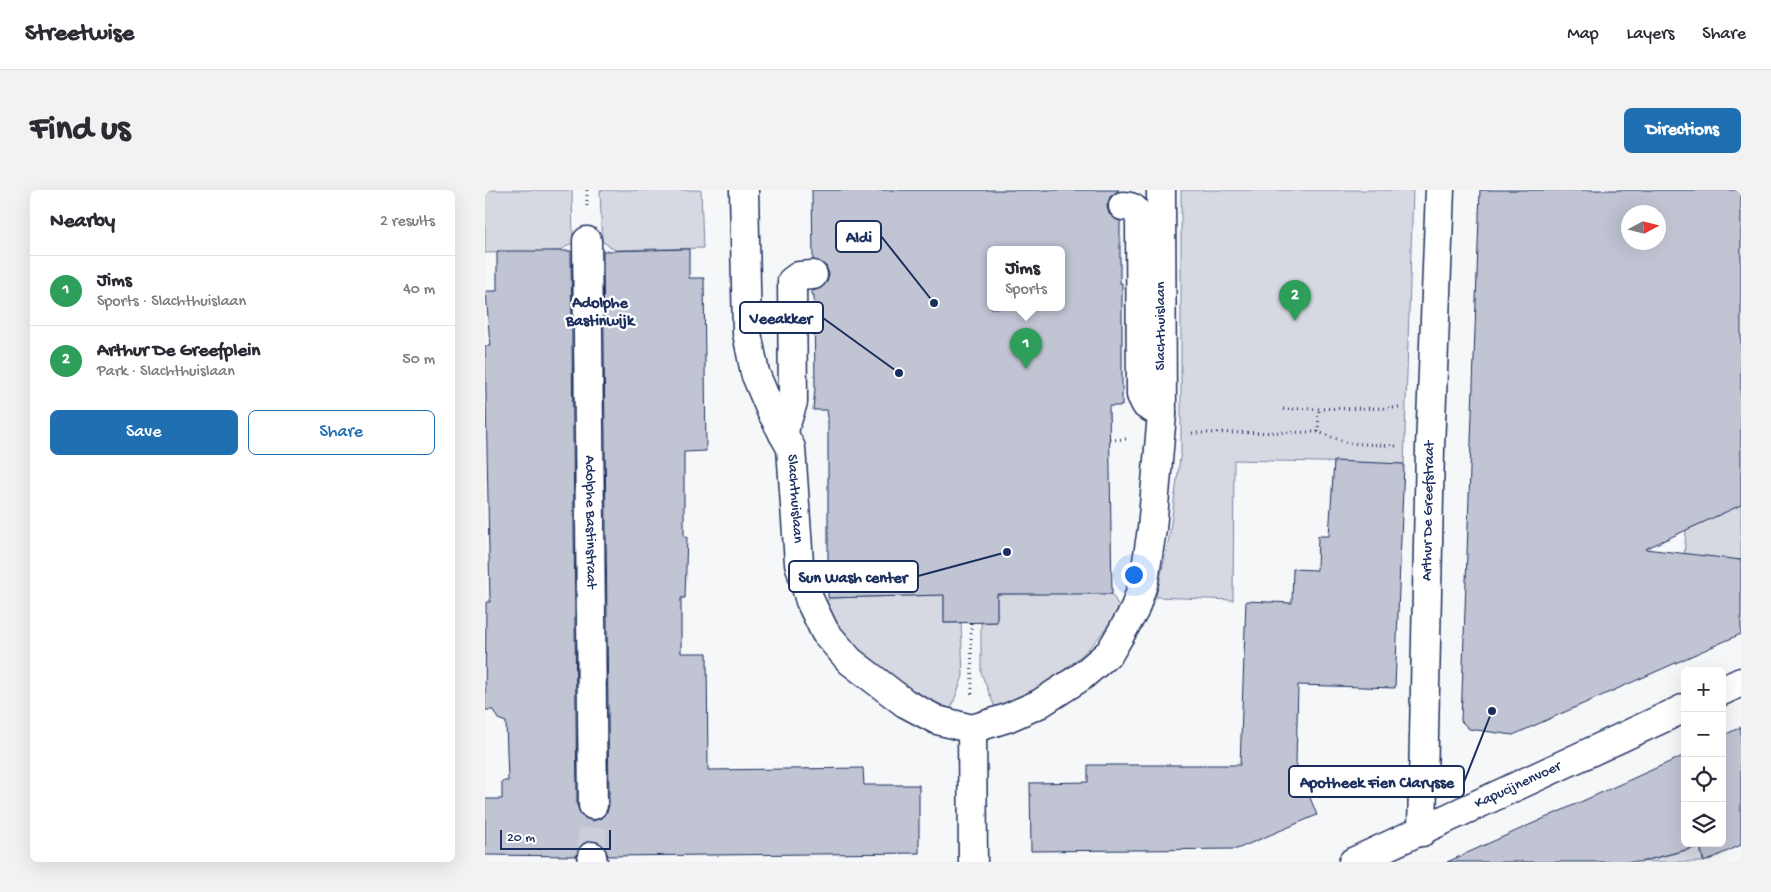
<!DOCTYPE html>
<meta charset="utf-8">
<style>
:root{--surface:#fff;--page:#f2f2f3;--text:#2b2b33;--muted:#7c7c81;--line:#e1e1e2;--accent:#1f6fb2}
body{margin:0;font-family:"Gochi Hand",sans-serif;background:var(--page);color:var(--text)}
.controls{position:absolute;right:15px;bottom:15px;display:grid;overflow:hidden;border-radius:8px;box-shadow:0 5px 20px #0002}
.controls button{width:45px;height:45px;display:grid;place-items:center;padding:0;border:0;border-bottom:1px solid var(--line);background:var(--surface);color:var(--text);font:25px sans-serif}
.compass{position:absolute;left:1136px;top:15px;width:45px;height:45px;border-radius:50%;background:var(--surface);box-shadow:0 5px 20px #0002;rotate:83deg}
.scale{position:absolute;left:15px;bottom:12px;width:111px;box-sizing:border-box;padding-left:5px;border:2px solid #1b2f5e;border-top:0;font-size:14px;line-height:18px;white-space:nowrap;color:#1b2f5e;-webkit-text-stroke:4px #fff;paint-order:stroke}
.you{position:absolute;left:648px;top:384px;width:18px;height:18px;margin:-12px;border:4px solid #fff;border-radius:50%;background:#1a73e8;box-shadow:0 0 0 8px #1a73e833}
.badge{display:grid;place-items:center;width:32px;height:32px;border-radius:50%;background:var(--accent);color:#fff;font-size:16px;font-weight:700}
.pin{position:absolute;translate:-50% -41px;filter:drop-shadow(0 1px 2px #0008)}
.pin::after{content:'';position:absolute;top:26px;width:18px;height:15px;background:inherit;clip-path:polygon(0 0,100% 0,50% 100%)}
.popup{position:absolute;left:502px;top:56px;width:78px;height:65px;box-sizing:border-box;display:grid;place-content:center;border-radius:8px;background:var(--surface);filter:drop-shadow(0 1px 4px #0005);font-size:16px;white-space:nowrap;color:var(--muted)}
.popup b{font-size:19px;color:var(--text)}
.popup::after{content:'';position:absolute;left:50%;top:100%;margin-left:-10px;border:10px solid transparent;border-top-color:var(--surface)}
.list{margin:0;padding:0;list-style:none}
h2{display:flex;justify-content:space-between;align-items:center;height:65px;margin:0;padding:0 20px;font-size:21px}
h2 small{font-size:16px;font-weight:400;color:var(--muted)}
.list li{display:grid;grid-template-columns:32px 1fr auto;gap:15px;align-items:center;box-sizing:border-box;height:70px;padding:0 20px;border-top:1px solid var(--line)}
.list b{display:block;font-size:19px;white-space:nowrap}
.list p{margin:0;font-size:16px;white-space:nowrap;color:var(--muted)}
.list em{font-size:16px;font-style:normal;color:var(--muted)}
.actions{display:flex;gap:10px;padding:15px 20px}
.actions a{flex:1;padding:11px 0;border:1px solid var(--accent);border-radius:8px;text-align:center;font-size:18px;color:var(--accent)}
.actions .main{background:var(--accent);color:#fff}
.icon{flex:none;width:28px;height:28px;fill:none;stroke:currentColor;stroke-width:2;stroke-linecap:round;stroke-linejoin:round}
.map{position:relative;flex:none;width:1256px;height:672px;overflow:hidden;border-radius:8px}
header{display:flex;align-items:center;gap:30px;box-sizing:border-box;height:70px;padding:0 25px;background:var(--surface);border-bottom:1px solid var(--line)}
header strong{font-size:24px}
nav{display:flex;gap:28px;margin-inline-start:auto;font-size:18px}
.intro{display:flex;align-items:center;justify-content:space-between;box-sizing:border-box;height:120px;padding:0 30px}
h1{margin:0;font-size:35px}
.button{padding:12px 22px;border-radius:8px;background:var(--accent);color:#fff;font-size:18px;font-weight:700}
main{display:flex;gap:30px;padding:0 30px}
aside{flex:1;background:var(--surface);border-radius:8px;box-shadow:0 5px 20px #0002}
.map>svg:first-child{display:block}
.green{fill:#d6d9e2;stroke:#7884a0}
.building{fill:#c0c4d3;stroke:#1b2f5e;fill-rule:evenodd}
.lines{fill:none;stroke-linecap:round;stroke-linejoin:round}
.minor-tunnel{stroke:#cacfda;stroke-width:28;stroke-dasharray:28 14;stroke-linecap:butt}
.minor-casing{stroke:#1b2f5e;stroke-width:31}
.path{stroke:#1b2f5e;stroke-width:3;stroke-dasharray:1 4;stroke-linecap:butt}
.minor{stroke:#fff;stroke-width:28}
.labels{text-anchor:middle;dominant-baseline:central;stroke-width:4.5;stroke-linejoin:round;paint-order:stroke}
.street-label{font-size:15px;fill:#1b2f5e;stroke:#fff}
.neighbourhood-label{font-size:16px;font-weight:bold;fill:#1b2f5e;stroke:#fff}
.leader{fill:none;stroke:#1b2f5e;stroke-width:2}
.callout-dot{fill:#1b2f5e;stroke:#fff;stroke-width:2}
.callout{fill:#fff;stroke:#1b2f5e;stroke-width:2}
.callout-label{font-size:16px;text-anchor:middle;font-weight:bold;fill:#1b2f5e}
</style>
<header>
<strong>Streetwise</strong>
<nav><a>Map</a><a>Layers</a><a>Share</a></nav>
</header>
<div class="intro"><h1>Find us</h1><a class="button">Directions</a></div>
<main>
<aside>
<h2>Nearby<small>2 results</small></h2>
<ul class="list">
<li><span class="badge" style="background:#2e9e5b">1</span><div><b>Jims</b><p>Sports · Slachthuislaan</p></div><em>40 m</em></li>
<li><span class="badge" style="background:#2e9e5b">2</span><div><b>Arthur De Greefplein</b><p>Park · Slachthuislaan</p></div><em>50 m</em></li>
</ul>
<div class="actions"><a class="main">Save</a><a>Share</a></div>
</aside>
<div class="map">
<svg width="1256" height="672" viewBox="0 0 1256 672">
<rect width="100%" height="100%" fill="#f6f7f9"/>
<filter id="ink" filterUnits="userSpaceOnUse"><feTurbulence type="fractalNoise" baseFrequency=".02" numOctaves="2"/><feDisplacementMap in="SourceGraphic" scale="10" xChannelSelector="R" yChannelSelector="G"/><feConvolveMatrix kernelMatrix="1 2 1 2 8 2 1 2 1" color-interpolation-filters="sRGB"/></filter>
<g filter="url(#ink)">
<g class="green">
<path d="M 0,0 L 87,0 L 88,52 L 75,61 L 0,63 Z"/>
<path d="M 115,0 L 216,0 L 218,58 L 130,60 L 117,51 Z"/>
<path d="M 696,0 L 928,0 L 919,274 L 749,270 L 748,410 L 671,407 L 684,348 L 696,261 Z"/>
<path d="M 1256,286 L 1256,370 L 1199,367 L 1201,340 L 1219,332 Z"/>
<path d="M 618,403 L 627,404 L 634,417 C 610,465 558,498 511,520 L 496,483 L 496,433 L 512,432 L 512,404 Z"/>
<path d="M 459,405 L 459,433 L 476,433 L 478,486 L 466,519 L 425,501 L 367,458 L 336,415 L 345,408 Z"/>
<path d="M 1215,657 L 1218,672 L 1156,672 Z"/>
</g>
<g class="building">
<path d="M 327,0 L 634,0 L 625,7 L 622,16 L 624,24 L 635,31 L 635,93 L 637,93 L 637,216 L 624,216 L 627,404 L 512,404 L 512,432 L 459,433 L 459,405 L 343,408 L 343,228 L 342,220 L 328,220 L 330,198 L 329,105 L 327,105 L 327,101 L 336,98 L 342,92 L 344,84 L 341,76 L 328,70 ZM 506,60 L 576,60 L 576,118 L 506,118 Z"/>
<path d="M 995,0 L 1256,0 L 1256,315 L 1160,359 L 1256,370 L 1256,444 L 1028,545 L 984,539 L 976,531 ZM 1144,22 L 1174,22 L 1174,52 L 1144,52 Z"/>
<path d="M 204,59 L 204,88 L 219,88 L 221,261 L 199,262 L 199,347 L 202,347 L 200,408 L 196,408 L 196,463 L 222,463 L 223,580 L 378,578 L 379,595 L 434,595 L 434,663 L 123,666 L 119,656 L 113,652 L 105,651 L 97,654 L 92,666 L 0,665 L 0,609 L 17,609 L 17,591 L 23,591 L 21,532 L 13,529 L 8,520 L 0,520 L 1,412 L 5,412 L 0,156 L 5,156 L 1,101 L 12,101 L 12,61 L 86,61 L 92,615 L 95,623 L 100,628 L 108,631 L 116,628 L 122,622 L 124,615 L 118,61 Z"/>
<path d="M 849,271 L 919,274 L 910,498 L 813,495 L 811,573 L 832,625 L 752,659 L 546,661 L 545,593 L 603,592 L 603,575 L 755,575 L 761,411 L 807,413 L 808,379 L 832,380 L 833,346 L 844,346 Z"/>
<path d="M 1256,537 L 1256,655 L 1219,672 L 1215,656 L 1155,672 L 962,672 L 1200,565 L 1200,653 L 1237,653 L 1237,546 Z"/>
</g>
<g class="lines">
<path class="minor-tunnel" d="M 107,666 L 108,615"/>
<defs>
<g id="minor">
<path id="s1" d="M 259,0 L 262,143 L 270,183 L 286,221 L 306,258 L 314,373 L 325,411 L 340,442 L 365,471 L 420,513 L 452,530 L 487,539 L 522,528 L 554,514 L 596,487 L 625,462 L 649,421 L 659,391 L 667,339 L 677,224 L 676,0"/>
<path d="M 638,16 C 649,16 651,20 655,29 L 656,205 L 661,215 L 677,224"/>
<path id="s2" d="M 102,51 L 108,615"/>
<path d="M 298,244 L 308,212 L 307,91 L 314,86 L 328,85"/>
<path d="M 1237,501 L 1256,492"/>
<path d="M 487,539 L 488,672"/>
<path id="s3" d="M 937,642 L 945,258 L 955,0"/>
<path d="M 107,666 L 108,672"/>
<path id="s4" d="M 868,672 L 1200,518"/>
</g>
</defs>
<use href="#minor" class="minor-casing"/>
<g class="path">
<path d="M 102,0 L 102,19"/>
<path d="M 798,219 L 914,218"/>
<path d="M 833,242 L 834,219"/>
<path d="M 707,243 L 833,242 L 863,253 L 912,256"/>
<path d="M 625,250 L 642,249"/>
<path d="M 486,433 L 487,504"/>
</g>
<use href="#minor" class="minor"/>
</g>
</g>
<g class="labels">
<g class="street-label">
<text transform="translate(676 136) rotate(-90)">Slachthuislaan</text>
<text stroke="none"><textPath href="#s1" startOffset="318">Slachthuislaan</textPath></text>
<text stroke="none"><textPath href="#s3" startOffset="321">Arthur De Greefstraat</textPath></text>
<text stroke="none"><textPath href="#s2" startOffset="281">Adolphe Bastinstraat</textPath></text>
<text stroke="none"><textPath href="#s4" startOffset="182">Kapucijnenvoer</textPath></text>
</g>
<g class="neighbourhood-label">
<text x="115" y="114">Adolphe<tspan x="115" dy="18">Bastinwijk</tspan></text>
</g>
</g>
<path class="leader" d="M449 113L396 46M414 183L338 128M522 362L433 386M1007 521L979 592"/>
<g class="callout-dot">
<circle cx="449" cy="113" r="5"/>
<circle cx="414" cy="183" r="5"/>
<circle cx="522" cy="362" r="5"/>
<circle cx="1007" cy="521" r="5"/>
</g>
<g class="callout">
<rect x="351" y="31" width="45" height="31" rx="5"/>
<rect x="255" y="112" width="83" height="31" rx="5"/>
<rect x="304" y="371" width="129" height="31" rx="5"/>
<rect x="804" y="576" width="175" height="31" rx="5"/>
</g>
<g class="callout-label">
<text x="374" y="52">Aldi</text>
<text x="296" y="133">Veeakker</text>
<text x="368" y="392">Sun Wash center</text>
<text x="892" y="597">Apotheek Fien Clarysse</text>
</g>
</svg>
<div class="controls">
<button>+</button>
<button>−</button>
<button><svg class="icon" aria-label="locate" viewBox="0 0 24 24"><circle cx="12" cy="12" r="6"/><path d="M12 2v4M12 18v4M2 12h4M18 12h4"/></svg></button>
<button><svg class="icon" aria-label="layers" viewBox="0 0 24 24"><path d="M12 4l9 5-9 5-9-5zM3 14l9 5 9-5"/></svg></button>
</div>
<svg class="compass" viewBox="-18 -18 36 36"><path d="M0-13l5 13h-10z" fill="#e53935"/><path d="M0 13l5-13h-10z" fill="#7c7c81"/></svg>
<div class="scale">20 m</div>
<div class="you"></div>
<div class="pin badge" style="left:541px;top:179px;background:#2e9e5b">1</div>
<div class="popup"><b>Jims</b>Sports</div>
<div class="pin badge" style="left:810px;top:131px;background:#2e9e5b">2</div>
</div>
</main>
